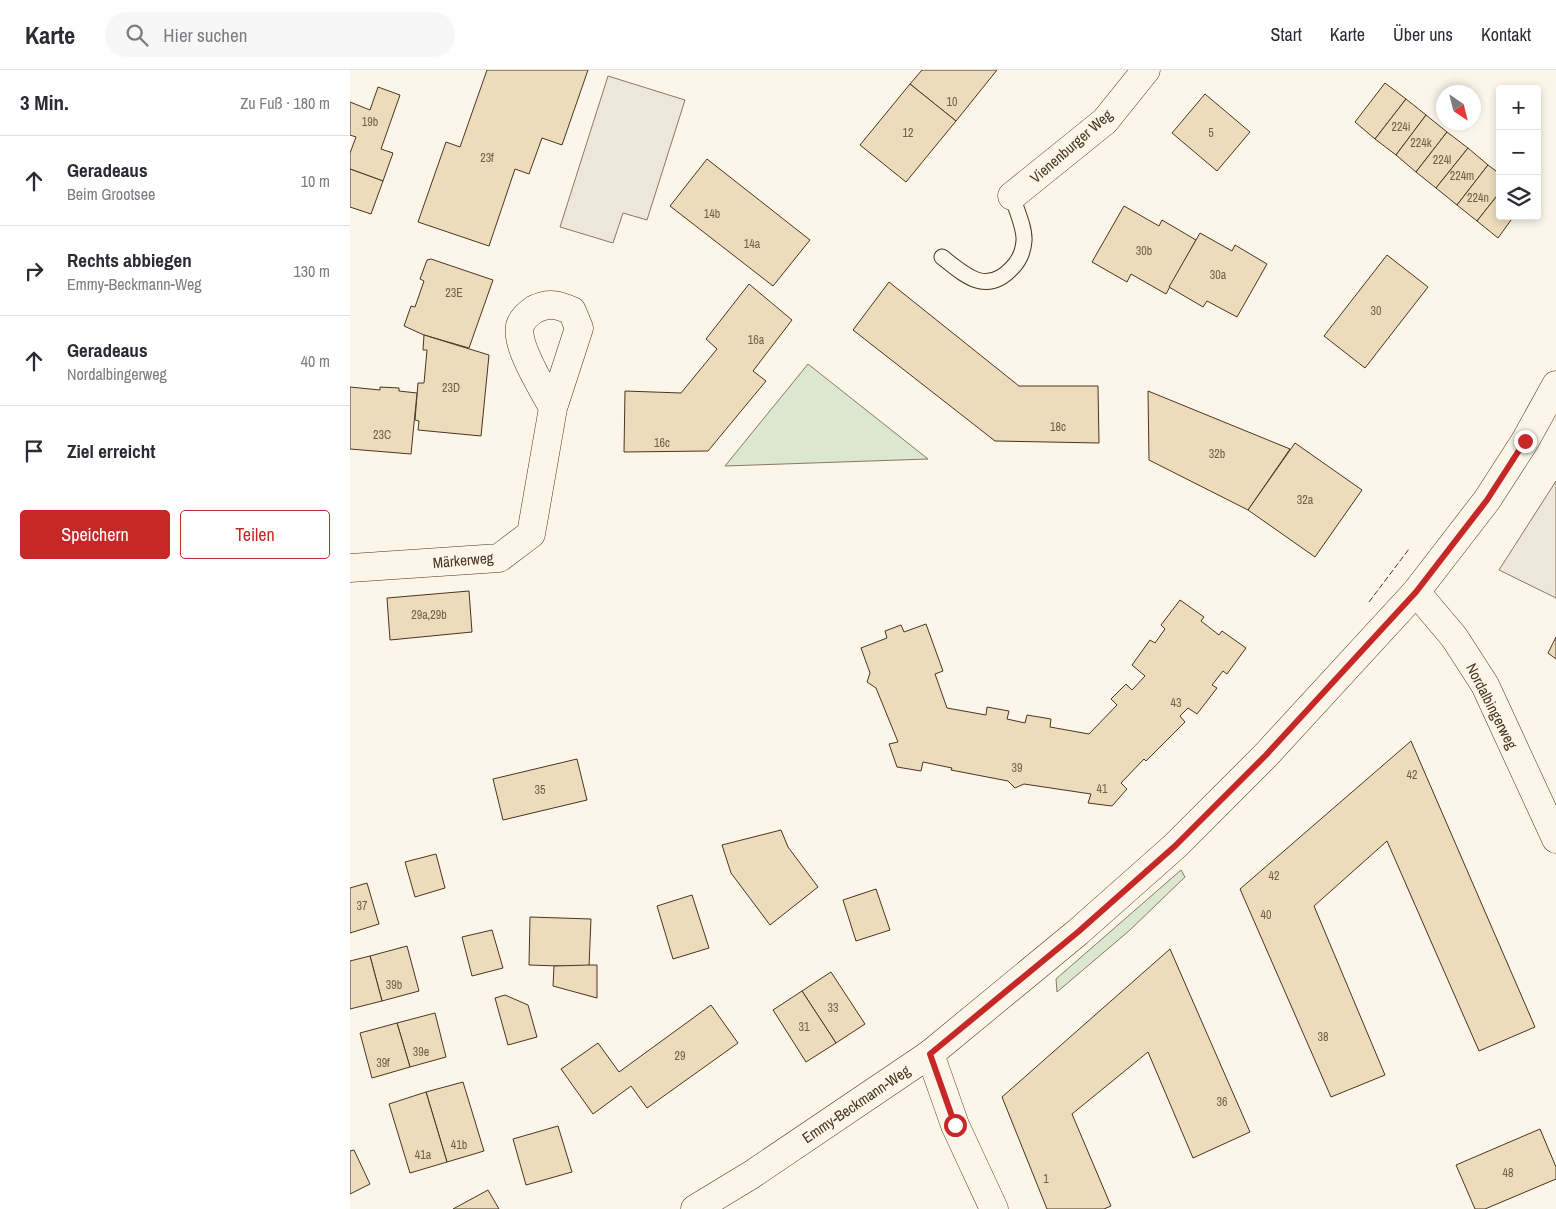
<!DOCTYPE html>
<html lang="de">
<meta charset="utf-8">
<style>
:root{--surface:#fff;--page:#f7f7f7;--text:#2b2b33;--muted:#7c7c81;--line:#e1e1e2;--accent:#c62828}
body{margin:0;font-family:"Archivo Narrow",sans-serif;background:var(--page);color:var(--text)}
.controls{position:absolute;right:15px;top:15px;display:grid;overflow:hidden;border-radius:5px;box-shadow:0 2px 8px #0003}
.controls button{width:45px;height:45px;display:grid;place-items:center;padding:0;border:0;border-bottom:1px solid var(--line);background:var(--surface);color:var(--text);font:25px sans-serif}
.compass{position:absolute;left:1086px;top:15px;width:45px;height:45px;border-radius:50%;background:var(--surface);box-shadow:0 2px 8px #0003;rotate:145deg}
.stop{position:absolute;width:15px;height:15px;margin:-11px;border:4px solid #c62828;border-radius:50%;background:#fff}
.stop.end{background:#c62828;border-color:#fff;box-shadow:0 1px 5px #0008}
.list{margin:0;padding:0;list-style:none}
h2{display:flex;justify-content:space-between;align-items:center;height:65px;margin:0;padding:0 20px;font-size:21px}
h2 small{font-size:16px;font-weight:400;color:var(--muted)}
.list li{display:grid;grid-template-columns:32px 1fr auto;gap:15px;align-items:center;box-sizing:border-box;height:90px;padding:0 20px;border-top:1px solid var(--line)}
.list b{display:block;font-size:19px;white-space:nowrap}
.list p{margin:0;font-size:16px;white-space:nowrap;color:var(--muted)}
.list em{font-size:16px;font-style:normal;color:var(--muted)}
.actions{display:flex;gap:10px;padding:15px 20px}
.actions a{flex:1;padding:11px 0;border:1px solid var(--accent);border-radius:5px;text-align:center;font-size:18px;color:var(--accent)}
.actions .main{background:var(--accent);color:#fff}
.icon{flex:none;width:28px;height:28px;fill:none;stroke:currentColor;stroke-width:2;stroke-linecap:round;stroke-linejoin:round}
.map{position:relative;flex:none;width:1206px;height:1139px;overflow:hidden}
header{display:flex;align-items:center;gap:30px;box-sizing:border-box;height:70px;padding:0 25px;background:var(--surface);border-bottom:1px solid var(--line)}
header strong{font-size:24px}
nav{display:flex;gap:28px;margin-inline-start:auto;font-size:18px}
.search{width:350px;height:45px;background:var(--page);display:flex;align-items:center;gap:12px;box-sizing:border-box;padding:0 18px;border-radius:28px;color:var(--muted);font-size:19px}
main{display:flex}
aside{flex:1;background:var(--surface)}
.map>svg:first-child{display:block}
.green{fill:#dce7d0;stroke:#887966}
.parking{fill:#ede7d9;stroke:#887966}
.building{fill:#ecdcbc;stroke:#4a3520}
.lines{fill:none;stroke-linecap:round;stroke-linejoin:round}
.lane-casing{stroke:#4a3520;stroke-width:17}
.street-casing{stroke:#4a3520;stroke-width:29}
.secondary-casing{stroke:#4a3520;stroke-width:29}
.lane{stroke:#fbf6e9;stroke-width:15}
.street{stroke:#fbf6e9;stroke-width:28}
.secondary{stroke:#fbf6e9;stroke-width:28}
.fence{stroke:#4a3520;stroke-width:1;stroke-dasharray:6 2.5;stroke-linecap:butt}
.route{stroke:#c62828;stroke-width:6}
.labels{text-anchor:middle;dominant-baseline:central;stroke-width:4;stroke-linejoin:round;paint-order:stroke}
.number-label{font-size:12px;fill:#725f47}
.street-label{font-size:15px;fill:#4a3520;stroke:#fbf6e9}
</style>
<header>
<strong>Karte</strong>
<div class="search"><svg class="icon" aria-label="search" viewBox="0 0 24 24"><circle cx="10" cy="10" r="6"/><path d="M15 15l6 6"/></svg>Hier suchen</div>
<nav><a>Start</a><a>Karte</a><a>Über uns</a><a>Kontakt</a></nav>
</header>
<main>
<aside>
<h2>3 Min.<small>Zu Fuß · 180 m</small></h2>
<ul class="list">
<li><svg class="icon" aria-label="ahead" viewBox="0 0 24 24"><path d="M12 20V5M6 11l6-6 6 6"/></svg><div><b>Geradeaus</b><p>Beim Grootsee</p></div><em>10 m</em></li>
<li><svg class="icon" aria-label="right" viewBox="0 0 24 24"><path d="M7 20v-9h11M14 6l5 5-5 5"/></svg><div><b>Rechts abbiegen</b><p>Emmy-Beckmann-Weg</p></div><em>130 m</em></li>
<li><svg class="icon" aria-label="ahead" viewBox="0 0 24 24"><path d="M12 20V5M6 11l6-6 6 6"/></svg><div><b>Geradeaus</b><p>Nordalbingerweg</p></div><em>40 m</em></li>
<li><svg class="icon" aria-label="arrive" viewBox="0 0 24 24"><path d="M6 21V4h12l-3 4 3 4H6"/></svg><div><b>Ziel erreicht</b></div></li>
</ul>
<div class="actions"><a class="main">Speichern</a><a>Teilen</a></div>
</aside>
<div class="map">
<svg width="1206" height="1139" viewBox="0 0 1206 1139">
<rect width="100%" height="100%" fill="#fbf6e9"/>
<g class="green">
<path d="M 458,294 L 578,389 L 375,396 Z"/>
<path d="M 831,800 L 835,807 L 780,860 L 707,922 L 706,909 Z"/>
</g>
<g class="parking">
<path d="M 258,6 L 335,30 L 297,150 L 273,143 L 263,173 L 210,157 Z"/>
<path d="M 1206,411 L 1206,528 L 1149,500 Z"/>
</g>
<g class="building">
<path d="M 137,0 L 238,0 L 212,75 L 192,68 L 179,104 L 165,99 L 139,176 L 68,152 L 96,72 L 110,77 Z"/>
<path d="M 572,0 L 647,0 L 606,51 L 560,14 Z"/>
<path d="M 1035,13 L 1056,29 L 1025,69 L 1005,52 Z"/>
<path d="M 560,14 L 606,51 L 556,112 L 510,75 Z"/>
<path d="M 28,17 L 50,25 L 31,79 L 43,83 L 33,111 L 0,99 L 0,83 L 6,67 L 0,65 L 0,32 L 20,40 Z"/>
<path d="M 855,24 L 900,62 L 867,101 L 822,63 Z"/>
<path d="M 1056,29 L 1076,45 L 1046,85 L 1025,69 Z"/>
<path d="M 1076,45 L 1097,62 L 1066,102 L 1046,85 Z"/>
<path d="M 1097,62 L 1118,78 L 1086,118 L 1066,102 Z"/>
<path d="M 1118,78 L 1138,95 L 1107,135 L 1086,118 Z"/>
<path d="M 357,89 L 460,170 L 423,216 L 320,136 Z"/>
<path d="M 1138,95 L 1150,104 L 1150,122 L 1127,151 L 1107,135 Z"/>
<path d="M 0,99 L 33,111 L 21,144 L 0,137 Z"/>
<path d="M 1150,122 L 1150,146 L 1164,146 L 1148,168 L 1127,151 Z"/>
<path d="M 774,136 L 809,156 L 812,150 L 846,170 L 816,224 L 781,204 L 777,212 L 742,192 Z"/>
<path d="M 850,163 L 882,181 L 885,175 L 917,194 L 887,247 L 857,231 L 853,237 L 819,217 Z"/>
<path d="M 1037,185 L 1078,217 L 1015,298 L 974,266 Z"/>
<path d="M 81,189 L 143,210 L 119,278 L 74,265 L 54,256 L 61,236 L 65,237 L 74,211 L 70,209 L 77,190 Z"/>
<path d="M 539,212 L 669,316 L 748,316 L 749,373 L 645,371 L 503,260 Z"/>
<path d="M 399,214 L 442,250 L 403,301 L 416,311 L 358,381 L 274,382 L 275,321 L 331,323 L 367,279 L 356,269 Z"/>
<path d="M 74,265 L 139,285 L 131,366 L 68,360 L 69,351 L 65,350 L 68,313 L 74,313 L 77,280 L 73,280 Z"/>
<path d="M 0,317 L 30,320 L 30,317 L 49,318 L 49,321 L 67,323 L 61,384 L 0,379 Z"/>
<path d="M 798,321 L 940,379 L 898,440 L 799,390 Z"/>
<path d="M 945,373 L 1012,420 L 965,487 L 898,440 Z"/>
<path d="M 119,521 L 122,562 L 40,570 L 37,528 Z"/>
<path d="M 830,530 L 854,547 L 851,551 L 869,565 L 872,561 L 896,578 L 877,604 L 873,601 L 862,615 L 867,618 L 847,644 L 838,638 L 830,646 L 835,652 L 796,691 L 794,689 L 771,713 L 777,719 L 762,736 L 738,733 L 741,724 L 674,714 L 665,718 L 658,711 L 601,700 L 602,698 L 573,692 L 571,701 L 547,697 L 539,674 L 548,672 L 526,618 L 517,612 L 520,603 L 511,578 L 537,568 L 535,561 L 551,555 L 554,562 L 576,554 L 593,601 L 585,604 L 597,638 L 636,645 L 637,637 L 659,641 L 657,649 L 675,653 L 677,645 L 701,649 L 700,657 L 739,664 L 767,635 L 761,629 L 776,614 L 782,620 L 795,606 L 782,595 L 800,570 L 805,573 L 815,559 L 811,555 Z"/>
<path d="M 1206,567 L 1206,589 L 1198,583 Z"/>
<path d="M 1061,671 L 1185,957 L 1129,981 L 1037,771 L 964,836 L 1035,1005 L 981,1027 L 890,819 Z"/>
<path d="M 227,689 L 237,730 L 153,750 L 143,709 Z"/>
<path d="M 431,760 L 438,777 L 468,817 L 420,855 L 381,803 L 372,775 Z"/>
<path d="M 86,784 L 95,818 L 65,827 L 55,792 Z"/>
<path d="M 17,813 L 29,854 L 0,863 L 0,818 Z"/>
<path d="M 526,819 L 540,860 L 506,871 L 493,830 Z"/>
<path d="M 342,825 L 359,878 L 323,889 L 307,836 Z"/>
<path d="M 180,847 L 241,849 L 239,897 L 179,895 Z"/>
<path d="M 142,860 L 153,898 L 122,906 L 112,867 Z"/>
<path d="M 57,876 L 69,921 L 32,931 L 20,886 Z"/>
<path d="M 820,879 L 900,1062 L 843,1088 L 798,982 L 722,1044 L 761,1136 L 754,1139 L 697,1139 L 652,1027 Z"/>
<path d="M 20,886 L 32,931 L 0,939 L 0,891 Z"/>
<path d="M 239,895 L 247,895 L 247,928 L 203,916 L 204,896 Z"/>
<path d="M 481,902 L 515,954 L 486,973 L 452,921 Z"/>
<path d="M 452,921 L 486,973 L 456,992 L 423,940 Z"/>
<path d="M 155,925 L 178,935 L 187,967 L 158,975 L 145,928 Z"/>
<path d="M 361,935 L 388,973 L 297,1038 L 281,1016 L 243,1044 L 211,999 L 248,973 L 269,1002 Z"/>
<path d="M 85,943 L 96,987 L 60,997 L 47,953 Z"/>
<path d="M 47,953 L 60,997 L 22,1008 L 10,963 Z"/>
<path d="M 113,1012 L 134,1081 L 97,1092 L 76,1022 Z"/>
<path d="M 76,1022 L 97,1092 L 60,1103 L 39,1034 Z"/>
<path d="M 208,1056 L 222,1102 L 176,1115 L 163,1069 Z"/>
<path d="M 1190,1059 L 1206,1097 L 1206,1109 L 1135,1139 L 1125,1139 L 1106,1095 Z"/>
<path d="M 4,1080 L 20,1114 L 0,1124 L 0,1081 Z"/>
<path d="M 138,1120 L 149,1139 L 103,1139 Z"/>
</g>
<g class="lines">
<defs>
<path id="lane" d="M 592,187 C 615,205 636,226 662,198 C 669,191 673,183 674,171 C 675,158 666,139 662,126"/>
<g id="street">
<path d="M 662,126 L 755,51 L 796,0"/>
<path d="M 0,498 L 149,488 L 181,464 L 203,338 L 229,258 L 222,241 C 209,235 199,232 185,239 C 179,243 172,249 170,256 C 165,276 194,320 203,338"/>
<path d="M 1066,522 L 1104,567 L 1135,615 L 1206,769"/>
<path d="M 580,984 L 605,1055 L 644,1139"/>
</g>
<path id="secondary" d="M 345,1139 L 401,1105 L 580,984 L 728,862 L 825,776 L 916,685 L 1066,522 L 1137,430 L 1175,371 L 1206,315"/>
</defs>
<use href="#lane" class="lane-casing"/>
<use href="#street" class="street-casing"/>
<use href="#secondary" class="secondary-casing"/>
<use href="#lane" class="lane"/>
<use href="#street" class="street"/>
<use href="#secondary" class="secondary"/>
<path class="fence" d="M 1019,532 L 1059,479"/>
</g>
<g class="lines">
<path class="route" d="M 605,1055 L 580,984 L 728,862 L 825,776 L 916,685 L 1066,522 L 1137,430 L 1175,371"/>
</g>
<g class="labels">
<g class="number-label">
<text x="602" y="32">10</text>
<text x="20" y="52">19b</text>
<text x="1051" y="57">224i</text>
<text x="558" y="63">12</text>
<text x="861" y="63">5</text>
<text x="1071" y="73">224k</text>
<text x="137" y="88">23f</text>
<text x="1092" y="90">224l</text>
<text x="1112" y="106">224m</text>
<text x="1128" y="128">224n</text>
<text x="362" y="144">14b</text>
<text x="402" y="174">14a</text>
<text x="794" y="181">30b</text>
<text x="868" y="205">30a</text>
<text x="104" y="223">23E</text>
<text x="1026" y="241">30</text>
<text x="406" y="270">16a</text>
<text x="101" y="318">23D</text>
<text x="708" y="357">18c</text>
<text x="32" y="365">23C</text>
<text x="312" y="373">16c</text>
<text x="867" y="384">32b</text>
<text x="955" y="430">32a</text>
<text x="79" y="545">29a,29b</text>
<text x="826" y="633">43</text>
<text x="667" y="698">39</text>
<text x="1062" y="705">42</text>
<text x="752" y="719">41</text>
<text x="190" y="720">35</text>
<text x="924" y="806">42</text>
<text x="12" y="836">37</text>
<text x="916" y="845">40</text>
<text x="44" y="915">39b</text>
<text x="483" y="938">33</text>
<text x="454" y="957">31</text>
<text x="973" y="967">38</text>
<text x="71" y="982">39e</text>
<text x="330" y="986">29</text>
<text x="33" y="993">39f</text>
<text x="872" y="1032">36</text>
<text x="109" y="1075">41b</text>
<text x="73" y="1085">41a</text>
<text x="1158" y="1103">48</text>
<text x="696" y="1109">1</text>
</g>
<g class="street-label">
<text transform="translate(721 76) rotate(-41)">Vienenburger Weg</text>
<text transform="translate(113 490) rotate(-5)">Märkerweg</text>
<text transform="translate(1142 636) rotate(63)">Nordalbingerweg</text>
<text transform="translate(506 1034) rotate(-34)">Emmy-Beckmann-Weg</text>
</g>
</g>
</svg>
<div class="controls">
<button>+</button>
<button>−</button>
<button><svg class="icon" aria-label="layers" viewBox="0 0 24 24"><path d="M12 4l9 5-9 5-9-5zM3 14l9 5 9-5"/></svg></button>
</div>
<svg class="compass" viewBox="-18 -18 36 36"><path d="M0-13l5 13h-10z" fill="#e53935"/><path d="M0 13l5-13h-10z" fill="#7c7c81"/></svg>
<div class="stop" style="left:605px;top:1055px"></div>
<div class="stop end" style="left:1175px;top:371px"></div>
</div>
</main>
